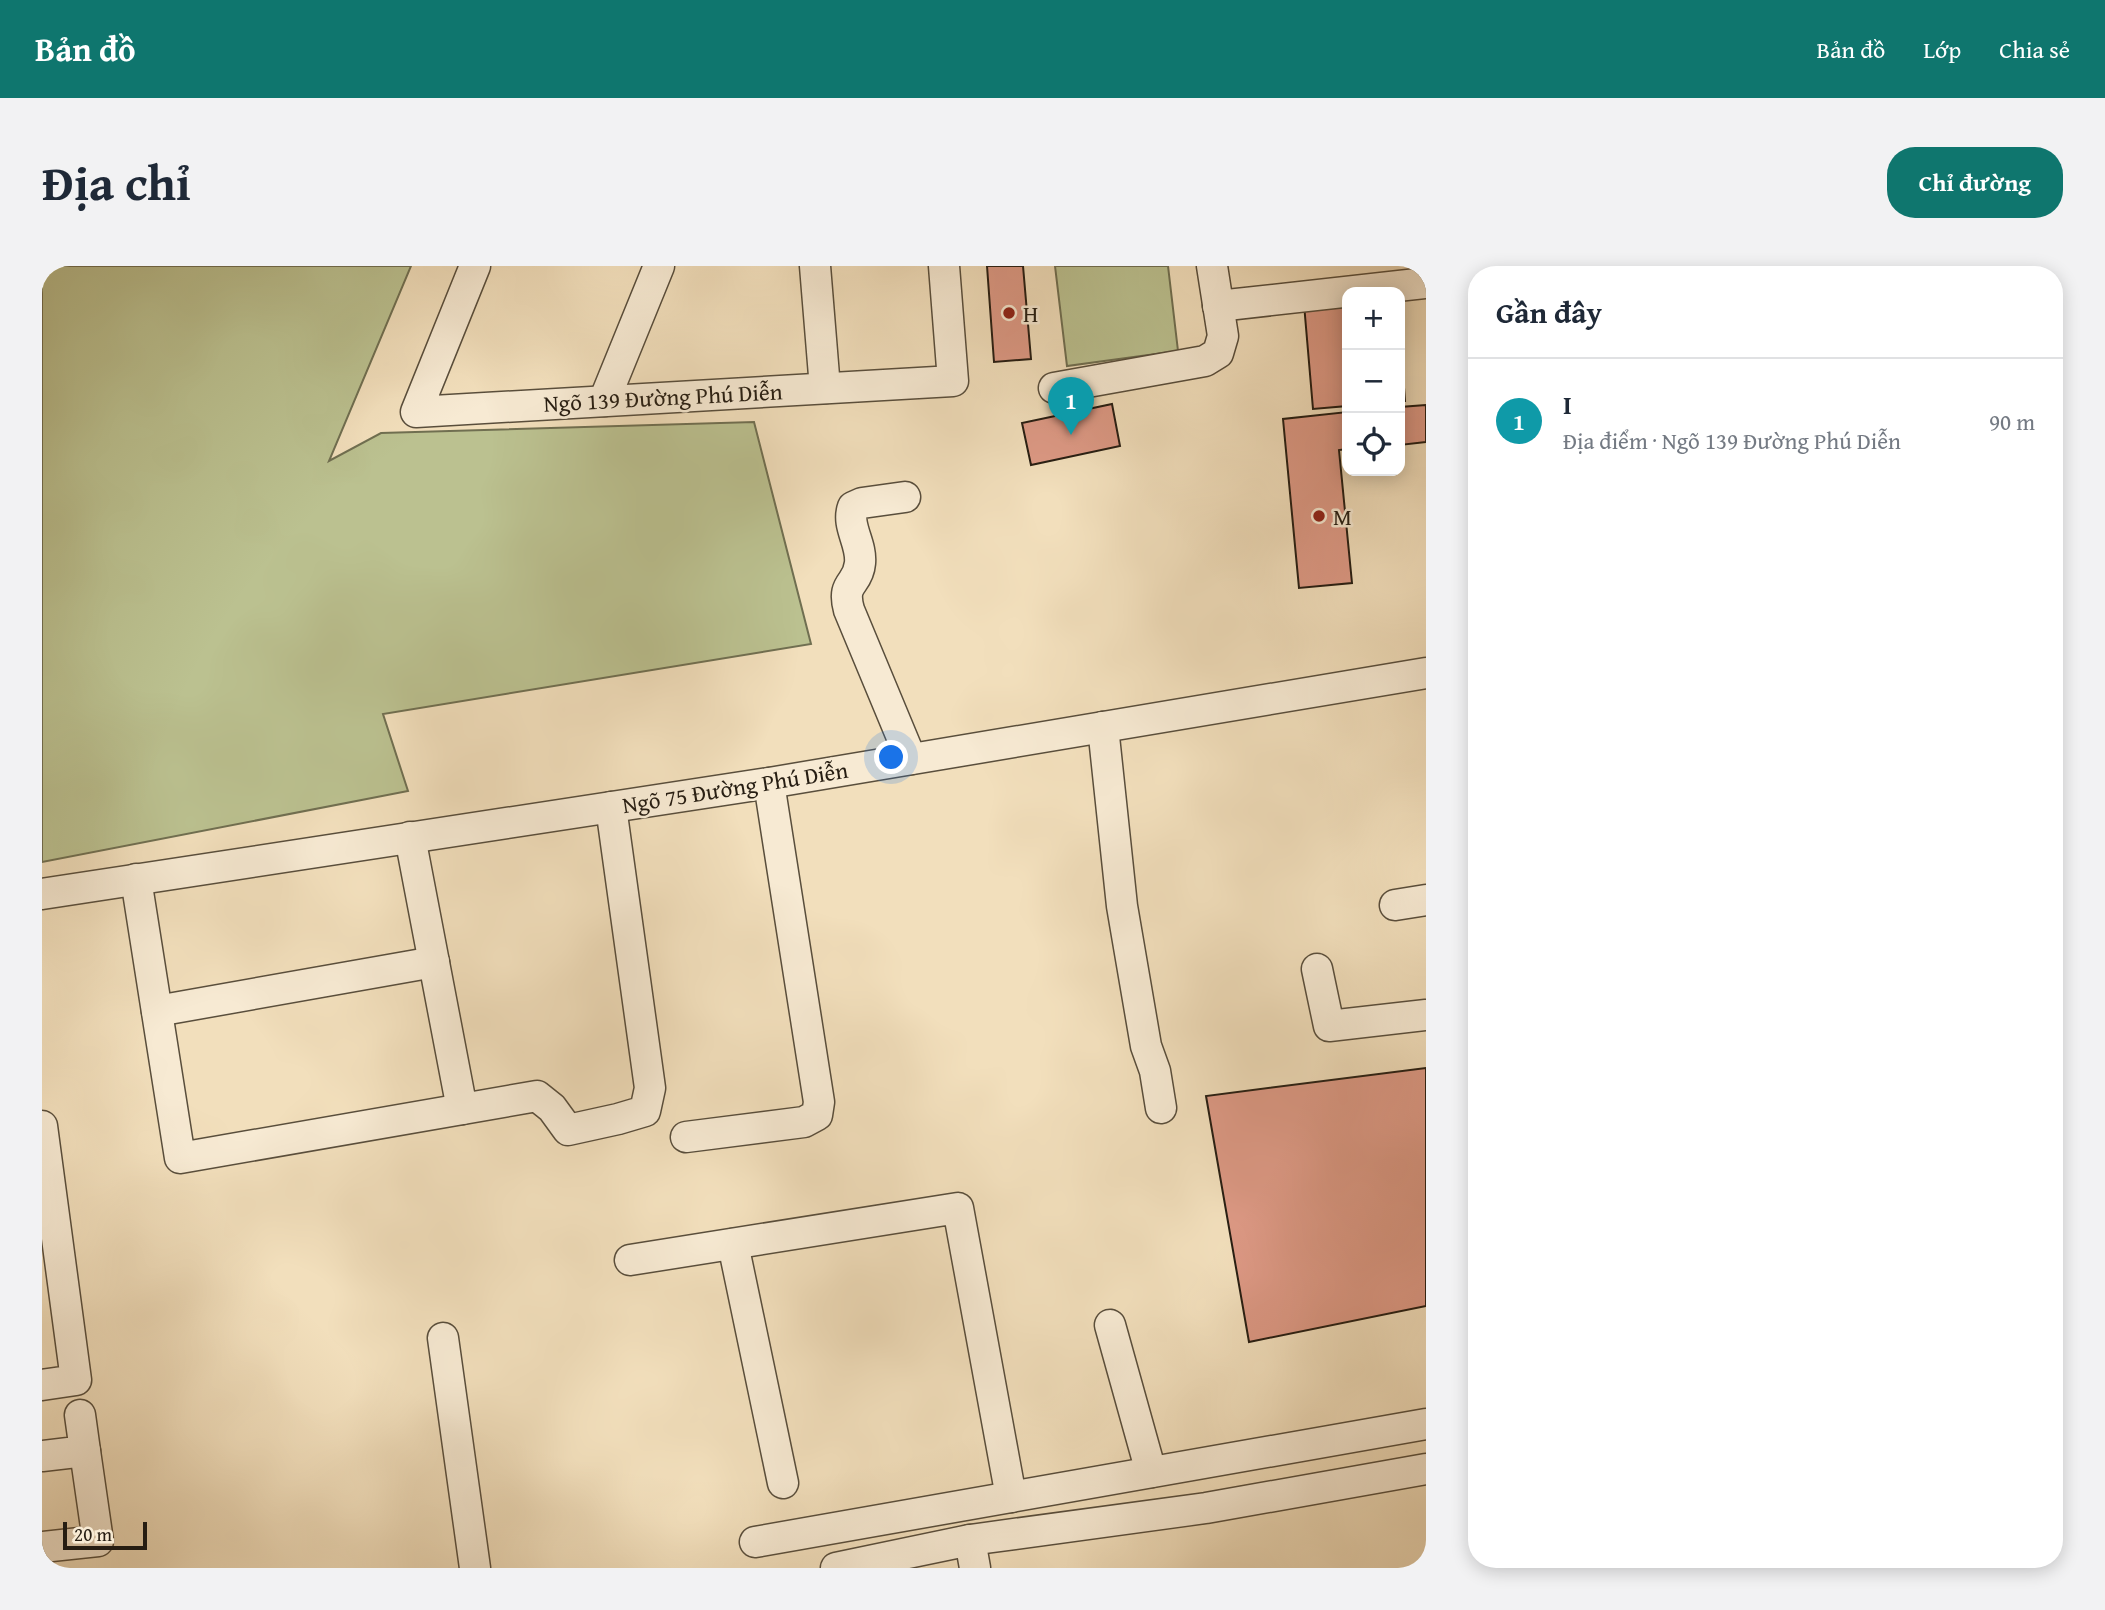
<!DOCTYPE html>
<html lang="vi">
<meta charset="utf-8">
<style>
:root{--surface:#fff;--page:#f2f2f3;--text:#1f2937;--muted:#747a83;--line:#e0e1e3;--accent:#0f766e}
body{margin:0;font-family:"Gentium Book Plus",serif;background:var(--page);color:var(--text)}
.controls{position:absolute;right:21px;top:21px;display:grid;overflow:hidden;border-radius:14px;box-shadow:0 4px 18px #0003}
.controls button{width:63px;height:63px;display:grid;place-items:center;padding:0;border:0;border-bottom:2px solid var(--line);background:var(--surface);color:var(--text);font:35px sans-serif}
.scale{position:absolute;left:21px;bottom:18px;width:84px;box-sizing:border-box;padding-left:7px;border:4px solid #261d12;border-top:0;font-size:19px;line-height:24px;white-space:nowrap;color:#261d12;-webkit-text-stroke:5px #f7ead3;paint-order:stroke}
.you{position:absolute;left:850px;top:492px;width:24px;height:24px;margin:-18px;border:5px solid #fff;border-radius:50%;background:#1a73e8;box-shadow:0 0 0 10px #1a73e833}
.badge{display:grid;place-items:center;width:46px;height:46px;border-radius:50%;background:var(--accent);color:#fff;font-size:23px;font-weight:700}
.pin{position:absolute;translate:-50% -58px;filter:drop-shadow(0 2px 4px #0008)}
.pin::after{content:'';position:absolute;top:37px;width:24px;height:21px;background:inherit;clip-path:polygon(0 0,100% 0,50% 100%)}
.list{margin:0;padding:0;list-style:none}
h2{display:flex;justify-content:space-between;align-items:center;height:91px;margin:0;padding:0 28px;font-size:30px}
h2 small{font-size:23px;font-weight:400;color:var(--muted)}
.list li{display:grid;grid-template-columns:46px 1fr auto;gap:21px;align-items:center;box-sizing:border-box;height:126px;padding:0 28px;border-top:2px solid var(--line)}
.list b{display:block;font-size:26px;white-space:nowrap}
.list p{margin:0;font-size:23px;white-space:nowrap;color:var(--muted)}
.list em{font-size:23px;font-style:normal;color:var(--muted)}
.icon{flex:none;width:38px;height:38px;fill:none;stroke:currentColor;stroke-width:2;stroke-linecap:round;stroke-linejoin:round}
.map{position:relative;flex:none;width:1384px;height:1302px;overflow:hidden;border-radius:28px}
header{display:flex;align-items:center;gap:42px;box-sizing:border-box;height:98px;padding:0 35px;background:var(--accent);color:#fff}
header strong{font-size:33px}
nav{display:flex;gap:38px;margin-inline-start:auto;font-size:24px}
.intro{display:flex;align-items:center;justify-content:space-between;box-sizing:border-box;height:168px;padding:0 42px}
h1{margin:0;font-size:49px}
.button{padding:18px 32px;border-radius:28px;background:var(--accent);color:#fff;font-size:24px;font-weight:700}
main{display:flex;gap:42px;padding:0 42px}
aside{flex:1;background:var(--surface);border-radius:28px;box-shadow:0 4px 18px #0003}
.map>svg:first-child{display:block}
.green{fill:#bbc190;stroke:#706f51;stroke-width:2}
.building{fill:#dd9985;stroke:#261d12;stroke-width:2}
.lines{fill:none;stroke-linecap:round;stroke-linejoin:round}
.minor-casing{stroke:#594e3c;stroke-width:33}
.minor{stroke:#f7ead3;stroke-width:30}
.poi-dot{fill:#8f2418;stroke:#f7ead3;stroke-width:2.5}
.labels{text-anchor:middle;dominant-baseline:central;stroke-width:5;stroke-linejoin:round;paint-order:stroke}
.poi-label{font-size:23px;fill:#261d12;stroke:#f7ead3;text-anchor:start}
.street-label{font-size:23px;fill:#261d12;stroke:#f7ead3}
</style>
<header>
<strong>Bản đồ</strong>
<nav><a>Bản đồ</a><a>Lớp</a><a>Chia sẻ</a></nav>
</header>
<div class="intro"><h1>Địa chỉ</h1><a class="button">Chỉ đường</a></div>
<main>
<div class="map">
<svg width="1384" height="1302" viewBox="0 0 1384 1302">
<rect width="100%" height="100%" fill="#f2dfbc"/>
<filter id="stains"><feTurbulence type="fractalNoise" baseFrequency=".00286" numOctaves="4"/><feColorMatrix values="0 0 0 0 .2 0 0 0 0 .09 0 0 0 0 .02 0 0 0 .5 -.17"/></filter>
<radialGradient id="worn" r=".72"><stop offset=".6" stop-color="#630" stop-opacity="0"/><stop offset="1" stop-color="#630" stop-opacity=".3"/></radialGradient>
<g class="green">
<path d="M 0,0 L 369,0 L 287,195 L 339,167 L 712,156 L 769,378 L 341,448 L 366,525 L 0,596 Z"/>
<path d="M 1013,0 L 1126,0 L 1136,85 L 1025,100 Z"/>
</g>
<g class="building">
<path d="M 945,0 L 981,0 L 989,93 L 952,96 Z"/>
<path d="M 1305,34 L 1305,140 L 1271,143 L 1262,38 Z"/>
<path d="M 1358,67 L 1363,135 L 1358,135 Z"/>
<path d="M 1070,138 L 1078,180 L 989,199 L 980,157 Z"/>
<path d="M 1384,139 L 1384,176 L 1358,179 L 1358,141 Z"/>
<path d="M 1305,146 L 1305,183 L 1297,184 L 1310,317 L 1257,322 L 1241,153 Z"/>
<path d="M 1384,802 L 1384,1040 L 1207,1076 L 1164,830 Z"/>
</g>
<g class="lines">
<defs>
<g id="minor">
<path d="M 433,0 L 374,146 L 911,115 L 902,0"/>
<path d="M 773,0 L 783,122"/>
<path d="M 1176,40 L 1384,17"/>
<path d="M 1012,122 L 1163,95 L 1176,87 L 1181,70 L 1170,0"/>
<path d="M 562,135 L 617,0"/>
<path d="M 863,231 L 820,237 L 811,241 C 804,260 820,277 818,297 C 816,320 799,315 807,344 L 869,493"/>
<path d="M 1061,461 L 1080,640 L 1104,780 L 1113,805 L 1119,842"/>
<path d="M 368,571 L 420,843"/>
<path d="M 94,613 L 138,892 L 495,830 L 510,842 L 526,864 L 576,853 L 603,845 L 608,822 L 569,541"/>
<path d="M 0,628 L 727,517 L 1384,407"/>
<path d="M 1353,639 L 1384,634"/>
<path d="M 1275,703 L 1287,760 L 1384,749"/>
<path d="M 115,745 L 392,696"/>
<path d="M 0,860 L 34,1114 L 0,1119"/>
<path d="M 644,871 L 762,856 L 775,849 L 777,836 L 727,517"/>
<path d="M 691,978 L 741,1217"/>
<path d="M 588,994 L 916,942 L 969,1231"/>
<path d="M 1068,1059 L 1109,1206"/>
<path d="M 401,1072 L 433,1302"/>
<path d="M 0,1190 L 43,1185 L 38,1149"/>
<path d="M 928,1274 L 1164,1242 L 1384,1203"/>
<path d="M 713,1276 L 1384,1158"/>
<path d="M 0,1281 L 56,1275 L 43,1185"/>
<path d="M 794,1302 L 928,1274 L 933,1302"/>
</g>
</defs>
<use href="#minor" class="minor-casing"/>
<use href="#minor" class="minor"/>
</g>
<g class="poi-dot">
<circle cx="967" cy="47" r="7"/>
<circle cx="1277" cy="250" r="7"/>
</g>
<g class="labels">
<g class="poi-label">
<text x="981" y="47">H</text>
<text x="1291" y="250">M</text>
</g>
<g class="street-label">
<text transform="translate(621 131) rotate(-3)">Ngõ 139 Đường Phú Diễn</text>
<text transform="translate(693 521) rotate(-9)">Ngõ 75 Đường Phú Diễn</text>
</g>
</g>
<rect width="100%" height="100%" filter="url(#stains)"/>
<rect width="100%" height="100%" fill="url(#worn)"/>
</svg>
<div class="controls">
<button>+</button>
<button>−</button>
<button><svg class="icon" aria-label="locate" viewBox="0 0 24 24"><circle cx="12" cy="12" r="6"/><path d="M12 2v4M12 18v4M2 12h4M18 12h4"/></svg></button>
</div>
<div class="scale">20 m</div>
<div class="you"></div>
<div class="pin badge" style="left:1029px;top:169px;background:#0f9aa8">1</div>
</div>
<aside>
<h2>Gần đây<small></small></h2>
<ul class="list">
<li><span class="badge" style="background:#0f9aa8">1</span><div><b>I</b><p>Địa điểm · Ngõ 139 Đường Phú Diễn</p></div><em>90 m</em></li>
</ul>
</aside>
</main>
